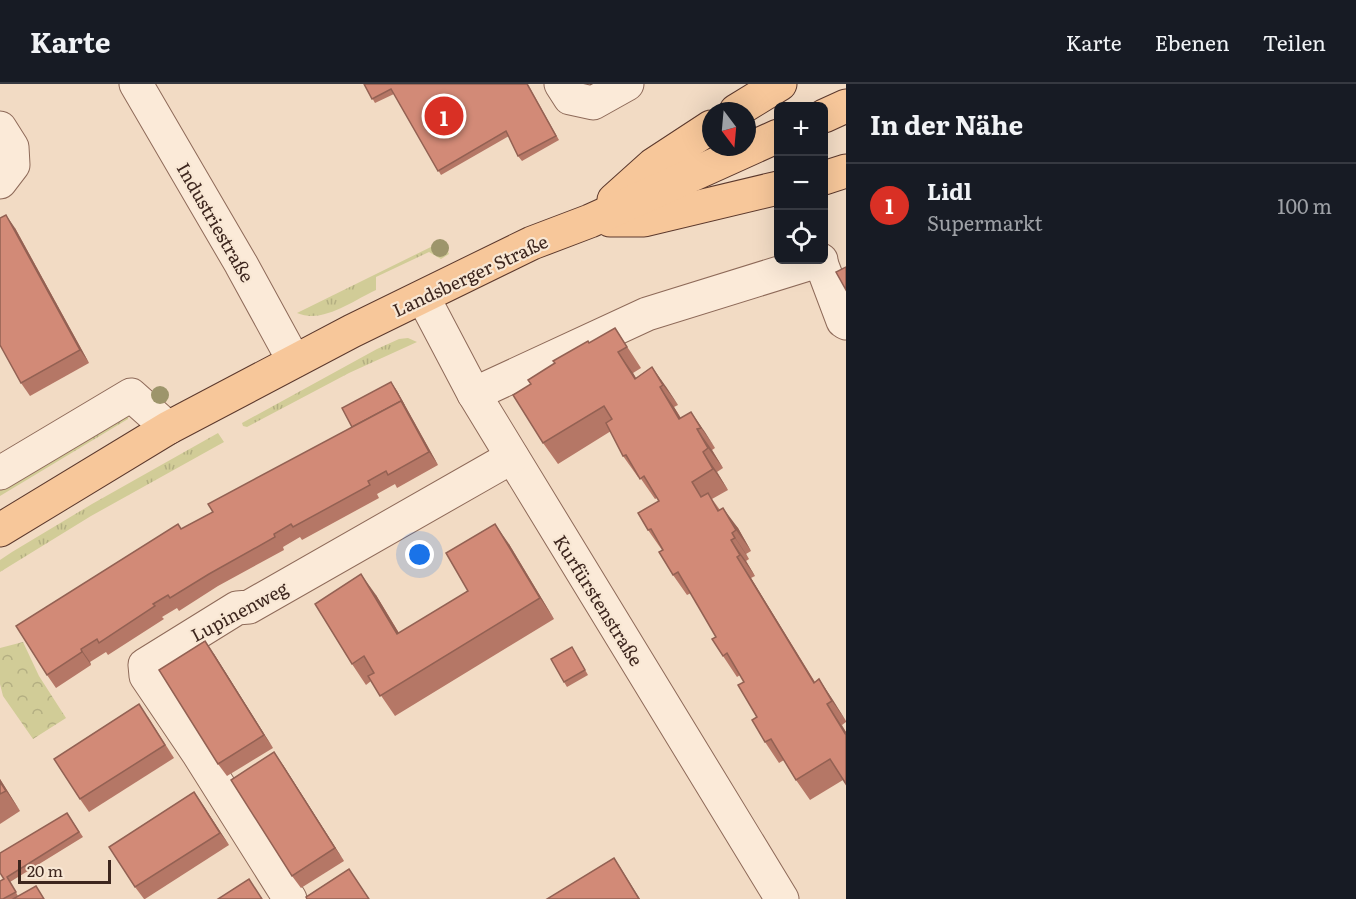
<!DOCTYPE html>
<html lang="de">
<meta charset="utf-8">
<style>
:root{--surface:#171b24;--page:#242831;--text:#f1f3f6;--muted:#9ea1a6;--line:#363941;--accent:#d93025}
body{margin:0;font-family:Literata,serif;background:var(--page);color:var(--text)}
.controls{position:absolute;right:18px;top:18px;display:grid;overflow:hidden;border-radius:9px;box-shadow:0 6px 24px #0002}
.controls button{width:54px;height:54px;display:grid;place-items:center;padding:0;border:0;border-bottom:2px solid var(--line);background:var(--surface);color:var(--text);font:30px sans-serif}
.compass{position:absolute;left:702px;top:18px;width:54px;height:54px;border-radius:50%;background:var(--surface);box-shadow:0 6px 24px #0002;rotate:164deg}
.scale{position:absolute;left:18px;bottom:15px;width:93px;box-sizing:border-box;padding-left:6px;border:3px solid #3d261e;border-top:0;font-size:16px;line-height:21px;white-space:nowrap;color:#3d261e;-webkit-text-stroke:4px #f8e7d4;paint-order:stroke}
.you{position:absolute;left:420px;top:471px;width:21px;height:21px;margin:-15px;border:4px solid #fff;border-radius:50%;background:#1a73e8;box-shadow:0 0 0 9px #1a73e833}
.badge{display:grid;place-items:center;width:39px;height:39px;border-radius:50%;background:var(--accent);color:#fff;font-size:20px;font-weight:700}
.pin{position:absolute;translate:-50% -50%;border:3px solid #fff;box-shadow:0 2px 6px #0006}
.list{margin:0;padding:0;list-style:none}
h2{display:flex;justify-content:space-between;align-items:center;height:78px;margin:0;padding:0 24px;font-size:26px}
h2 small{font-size:20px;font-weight:400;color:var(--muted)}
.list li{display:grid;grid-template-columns:39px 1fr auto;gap:18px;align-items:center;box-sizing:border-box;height:84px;padding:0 24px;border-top:2px solid var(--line)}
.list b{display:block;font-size:22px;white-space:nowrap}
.list p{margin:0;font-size:20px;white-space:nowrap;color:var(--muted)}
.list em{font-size:20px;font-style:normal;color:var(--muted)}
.icon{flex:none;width:33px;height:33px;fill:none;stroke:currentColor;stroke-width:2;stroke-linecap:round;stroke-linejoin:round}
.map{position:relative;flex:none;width:846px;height:815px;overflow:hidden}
header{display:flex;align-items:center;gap:36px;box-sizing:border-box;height:84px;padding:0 30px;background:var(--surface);border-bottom:2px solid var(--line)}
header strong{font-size:28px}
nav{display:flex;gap:33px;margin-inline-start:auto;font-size:21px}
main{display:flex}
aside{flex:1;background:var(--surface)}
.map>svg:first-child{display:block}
.grass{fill:url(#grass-tufts)}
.forest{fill:url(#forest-crowns)}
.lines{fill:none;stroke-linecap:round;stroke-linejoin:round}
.minor-casing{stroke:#8e6a59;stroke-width:35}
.major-casing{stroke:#5c392d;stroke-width:35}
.minor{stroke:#fbead8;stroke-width:33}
.major{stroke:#f7c79a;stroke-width:33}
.tree{fill:#9d956b}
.wall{fill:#b57766}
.shaded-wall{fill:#936153}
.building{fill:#d28a77;stroke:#936153;stroke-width:1.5}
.labels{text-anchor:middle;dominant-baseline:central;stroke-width:4.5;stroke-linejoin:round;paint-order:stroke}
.street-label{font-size:18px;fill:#3d261e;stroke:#f8e7d4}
</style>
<header>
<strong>Karte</strong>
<nav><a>Karte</a><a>Ebenen</a><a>Teilen</a></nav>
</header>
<main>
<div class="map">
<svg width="846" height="815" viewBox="0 0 846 815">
<defs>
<pattern id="grass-tufts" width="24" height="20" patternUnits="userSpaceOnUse" patternTransform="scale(1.5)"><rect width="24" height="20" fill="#d1cc97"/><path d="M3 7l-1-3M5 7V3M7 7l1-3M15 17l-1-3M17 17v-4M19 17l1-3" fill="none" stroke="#b4af82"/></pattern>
<pattern id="forest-crowns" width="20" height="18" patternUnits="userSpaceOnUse" patternTransform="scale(1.5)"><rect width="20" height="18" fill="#d1cc97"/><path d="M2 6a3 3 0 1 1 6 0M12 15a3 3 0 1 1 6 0" fill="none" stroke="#b4af82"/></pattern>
</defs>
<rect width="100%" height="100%" fill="#f2dbc4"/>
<g class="grass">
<path d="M 443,157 L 449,170 L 441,175 L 429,168 L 376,193 L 376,206 C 352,217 323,240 297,229 Z"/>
<path d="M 408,254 L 417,258 L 349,289 L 247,343 L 243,342 L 242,339 L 377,265 L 399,255 Z"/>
<path d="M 129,329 L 128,335 L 0,412 L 0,401 Z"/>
<path d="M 218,349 L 224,358 L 91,432 L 0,488 L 0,476 L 12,468 L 92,420 Z"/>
</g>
<path class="forest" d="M 23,558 L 39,592 L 66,634 L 33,655 L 3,612 L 0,600 L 0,564 Z"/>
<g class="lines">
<defs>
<g id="minor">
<path d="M 136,0 L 241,180 L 294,277"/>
<path d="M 561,0 L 570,14 L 593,19 L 627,0"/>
<path d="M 0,44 L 12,63 L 13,81 L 0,98"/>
<path d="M 820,176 L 843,237 L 846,239"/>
<path d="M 423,213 L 474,310 L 782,815"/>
<path d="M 474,310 L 647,230 L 821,176"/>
<path d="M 0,389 L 131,311 L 168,344"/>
<path d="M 290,815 L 198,669 L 146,592 L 145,581 L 237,524 L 249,523 L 512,373"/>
</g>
<g id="major">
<path d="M 736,27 L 780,0"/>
<path d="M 824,32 L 846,22"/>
<path d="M 824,94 L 846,87"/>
<path d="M 614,116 L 653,81 L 711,43"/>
<path d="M 610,136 L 644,136 L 778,104"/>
<path d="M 0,446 L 168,344 L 352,247 L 532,159 L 590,137 L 778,52"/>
</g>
</defs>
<use href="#minor" class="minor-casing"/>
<use href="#major" class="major-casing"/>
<use href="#minor" class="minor"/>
<use href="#major" class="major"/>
</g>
<g class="tree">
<circle cx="440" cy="164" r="9"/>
<circle cx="160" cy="311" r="9"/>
</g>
<g class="wall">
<path d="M 364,0 L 528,0 L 559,56 L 522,77 L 518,72 L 509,52 L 441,91 L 394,10 L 375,19 Z"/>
<path d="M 15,144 L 89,279 L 30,312 L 21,299 Z"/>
<path d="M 615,244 L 641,284 L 633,289 L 636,294 L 652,283 L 678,321 L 674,323 L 681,334 L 691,328 L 715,364 L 712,366 L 723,384 L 717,388 L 728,406 L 712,415 L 720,426 L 738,444 L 751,467 L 746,470 L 749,475 L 746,477 L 755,492 L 751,494 L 815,598 L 819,595 L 846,637 L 846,638 L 842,641 L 846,648 L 846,700 L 843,696 L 810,716 L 796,696 L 784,676 L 779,679 L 765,658 L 744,598 L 740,591 L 737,593 L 723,572 L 716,553 L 691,509 L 687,511 L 673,491 L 662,466 L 648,446 L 659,417 L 657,414 L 655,415 L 639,392 L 638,393 L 623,372 L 611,347 L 558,380 L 543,359 L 531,300 L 590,259 Z"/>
<path d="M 391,298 L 397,307 L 438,381 L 397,404 L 395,400 L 377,410 L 379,414 L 302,456 L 300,453 L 283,463 L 284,466 L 218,502 L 179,527 L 177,524 L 162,533 L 164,535 L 108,571 L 106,568 L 90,578 L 91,581 L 56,604 L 47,591 L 181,445 L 213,428 L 352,343 Z"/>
<path d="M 509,460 L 554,535 L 395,632 L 371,597 L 366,601 L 352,580 L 376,511 L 399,549 L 468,507 Z"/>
<path d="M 572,563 L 588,591 L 567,603 L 564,598 Z"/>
<path d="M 214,570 L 273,664 L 227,692 L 218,680 Z"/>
<path d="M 148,633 L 174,674 L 89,728 L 80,715 Z"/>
<path d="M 283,681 L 344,777 L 301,804 L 292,792 Z"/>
<path d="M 0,695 L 20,727 L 0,740 Z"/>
<path d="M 194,708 L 229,761 L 145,815 L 144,815 L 135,803 Z"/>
<path d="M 67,729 L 83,753 L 10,798 L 18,812 L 45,815 L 0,815 L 4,795 Z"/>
</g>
<g class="shaded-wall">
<path d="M 6,131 L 15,144 L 89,279 L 80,266 Z"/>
<path d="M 618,268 L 633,289 L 649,316 L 635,295 Z"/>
<path d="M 652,283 L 667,304 L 678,321 L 663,301 Z"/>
<path d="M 391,298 L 397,307 L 438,381 L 429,368 Z"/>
<path d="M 660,303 L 674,323 L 693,355 L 679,335 Z"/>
<path d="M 691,328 L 705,348 L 715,364 L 701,344 Z"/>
<path d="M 697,345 L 712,366 L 723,384 L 708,364 Z"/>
<path d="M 703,368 L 717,388 L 728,406 L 713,385 Z"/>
<path d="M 723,424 L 738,444 L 751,467 L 736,446 Z"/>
<path d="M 495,440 L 509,460 L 554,535 L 540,514 Z"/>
<path d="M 732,449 L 746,470 L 749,475 L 735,454 Z"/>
<path d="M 731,456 L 746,477 L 755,492 L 740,471 Z"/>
<path d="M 737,473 L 751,494 L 828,620 L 814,599 Z"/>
<path d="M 361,490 L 376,511 L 412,571 L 397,550 Z"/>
<path d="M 205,557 L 214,570 L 273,664 L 264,651 Z"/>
<path d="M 81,565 L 90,578 L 91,581 L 82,568 Z"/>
<path d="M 819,595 L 833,616 L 846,637 L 832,617 Z"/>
<path d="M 827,620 L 846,648 L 846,651 Z"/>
<path d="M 274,668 L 283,681 L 344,777 L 335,764 Z"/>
<path d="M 0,695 L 20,727 L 0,698 Z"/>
<path d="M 194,708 L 203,721 L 229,761 L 220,749 Z"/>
<path d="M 614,774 L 620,783 L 640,815 L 639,815 Z"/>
</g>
<g class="building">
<path d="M 364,0 L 527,0 L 556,52 L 518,72 L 506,47 L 438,87 L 391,5 L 372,15 Z"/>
<path d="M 6,131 L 80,266 L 21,299 L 0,261 L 0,134 Z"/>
<path d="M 846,183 L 846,206 L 836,188 Z"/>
<path d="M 615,244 L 627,263 L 618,268 L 635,295 L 652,283 L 663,301 L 660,303 L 679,335 L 691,328 L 701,344 L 697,345 L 708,364 L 703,368 L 713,385 L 692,398 L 701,413 L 708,409 L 718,427 L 723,424 L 736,446 L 732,449 L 735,454 L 731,456 L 740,471 L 737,473 L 814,599 L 819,595 L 832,617 L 827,620 L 846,651 L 846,700 L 830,675 L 796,696 L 771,655 L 765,658 L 752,636 L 757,633 L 738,601 L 744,598 L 727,569 L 723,572 L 712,555 L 716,553 L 698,522 L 678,488 L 673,491 L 659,468 L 663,466 L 651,445 L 648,446 L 638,429 L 659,417 L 644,392 L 640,395 L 626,371 L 623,372 L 606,339 L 612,335 L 604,322 L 543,359 L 513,311 L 531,300 L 528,296 L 555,279 L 553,277 L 588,257 L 589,259 Z"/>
<path d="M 391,298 L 404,321 L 401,317 L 352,343 L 342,324 Z"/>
<path d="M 401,317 L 429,368 L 388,391 L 386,387 L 368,397 L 370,401 L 293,443 L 291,440 L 274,450 L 275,453 L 209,490 L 170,514 L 168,511 L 153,520 L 155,522 L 99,559 L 97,555 L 81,565 L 82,568 L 47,591 L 16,542 L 178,440 L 181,445 L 213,428 L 208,420 Z"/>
<path d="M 495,440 L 540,514 L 380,612 L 368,592 L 374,589 L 364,572 L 352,580 L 315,520 L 361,490 L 397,550 L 468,507 L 446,469 Z"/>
<path d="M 205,557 L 264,651 L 218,680 L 159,586 Z"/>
<path d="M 572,563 L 585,586 L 564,598 L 551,575 Z"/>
<path d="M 139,620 L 165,661 L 80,715 L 54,675 Z"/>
<path d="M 274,668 L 335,764 L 292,792 L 231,696 Z"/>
<path d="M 0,698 L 6,707 L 0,710 Z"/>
<path d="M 194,708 L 220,749 L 135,803 L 109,763 Z"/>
<path d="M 67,729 L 79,748 L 7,793 L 16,808 L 3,815 L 0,815 L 0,797 L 4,795 L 0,789 L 0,769 Z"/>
<path d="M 614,774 L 639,815 L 547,815 Z"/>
<path d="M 349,785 L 369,815 L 307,815 L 306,813 Z"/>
<path d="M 249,795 L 262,815 L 218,815 Z"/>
<path d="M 36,802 L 44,815 L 13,815 Z"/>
</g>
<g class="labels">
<g class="street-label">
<text transform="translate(216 138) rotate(60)">Industriestraße</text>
<text transform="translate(470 191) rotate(-25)">Landsberger Straße</text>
<text transform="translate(599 516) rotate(58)">Kurfürstenstraße</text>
<text transform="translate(239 527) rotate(-28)">Lupinenweg</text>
</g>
</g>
</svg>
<div class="controls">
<button>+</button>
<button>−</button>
<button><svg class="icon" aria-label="locate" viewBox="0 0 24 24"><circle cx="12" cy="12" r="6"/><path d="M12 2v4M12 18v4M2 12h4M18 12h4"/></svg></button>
</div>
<svg class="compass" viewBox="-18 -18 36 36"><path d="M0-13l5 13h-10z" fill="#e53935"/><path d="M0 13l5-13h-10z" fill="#9ea1a6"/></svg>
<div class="scale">20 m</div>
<div class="you"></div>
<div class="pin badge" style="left:444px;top:32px">1</div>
</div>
<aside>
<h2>In der Nähe<small></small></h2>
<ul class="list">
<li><span class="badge">1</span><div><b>Lidl</b><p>Supermarkt</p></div><em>100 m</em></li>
</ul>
</aside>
</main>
